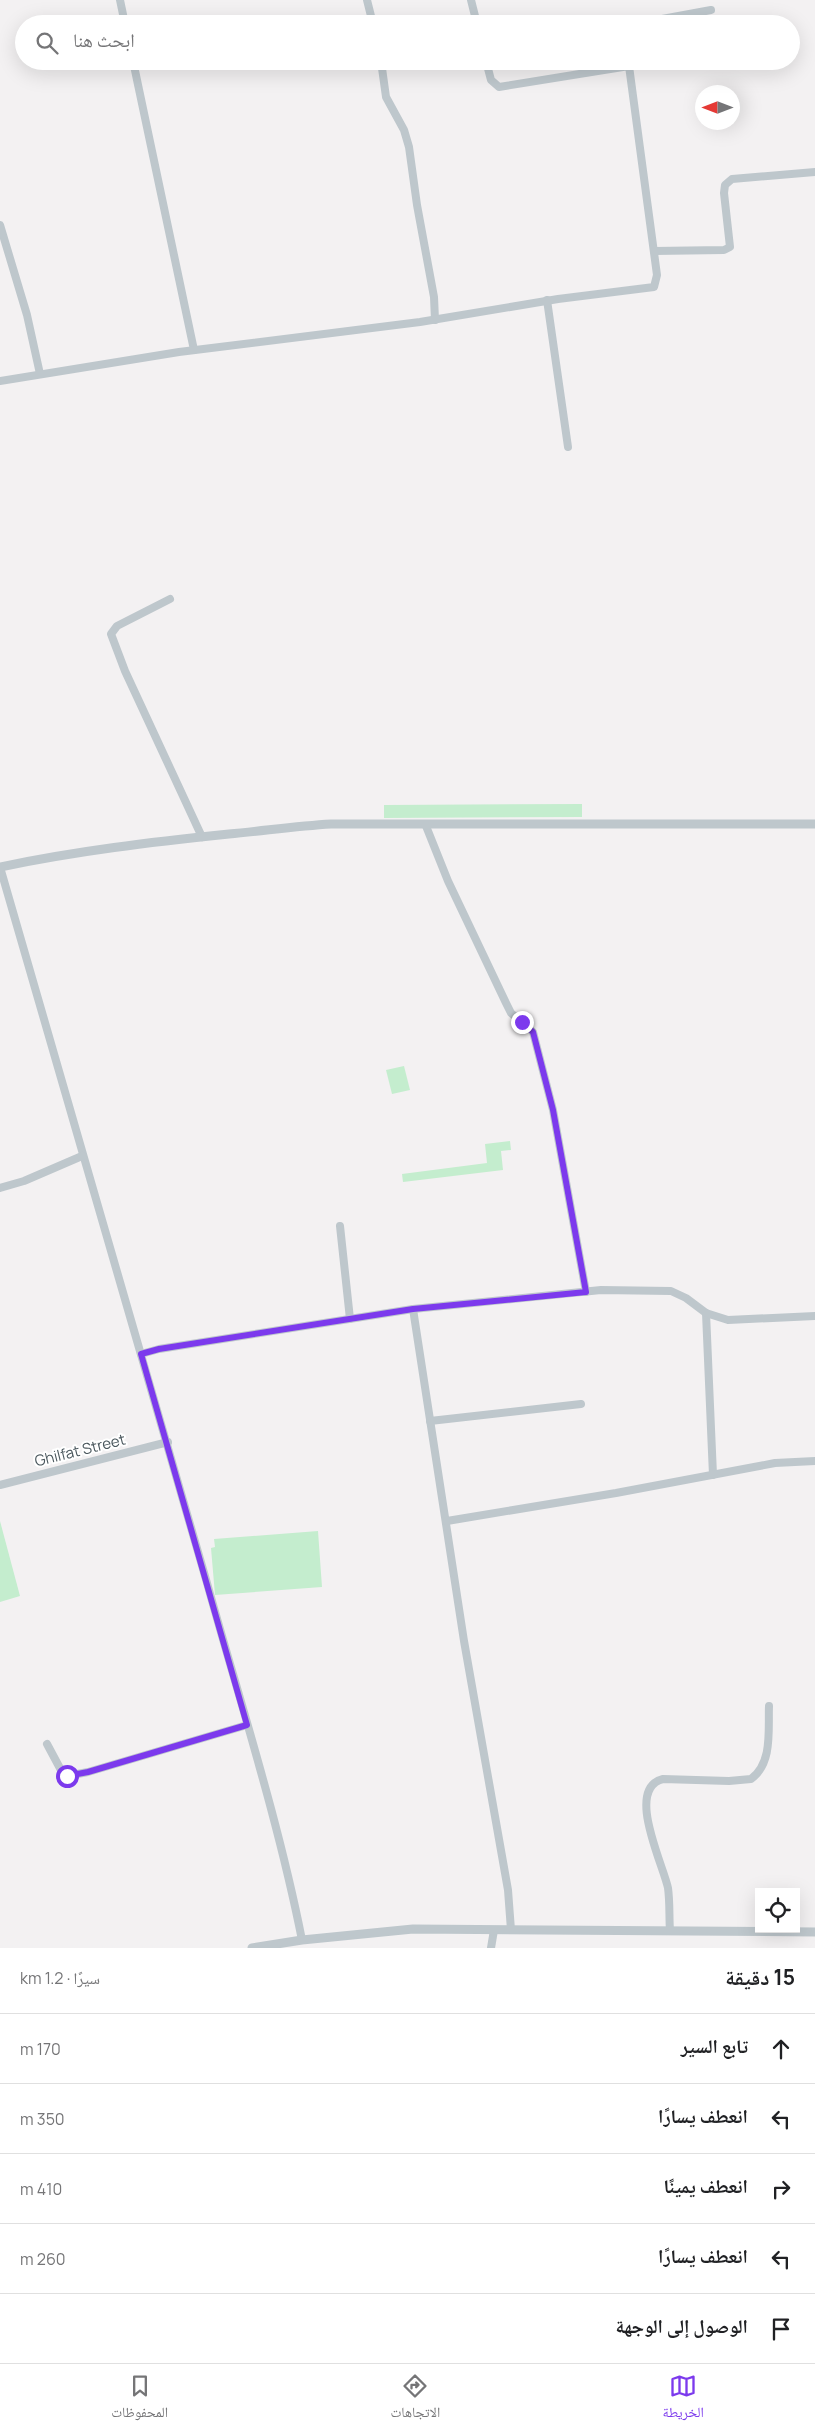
<!DOCTYPE html>
<html lang="ar">
<meta charset="utf-8">
<style>
:root{--surface:#fff;--page:#f6f6f6;--text:#202124;--muted:#757577;--line:#e0e0e0;--accent:#7c3aed}
body{margin:0;font-family:Manrope,"Noto Naskh Arabic",sans-serif;background:var(--page);color:var(--text);direction:rtl}
.controls{position:absolute;right:15px;bottom:15px;display:grid;overflow:hidden;border-radius:0px;box-shadow:0 5px 20px #0002}
.controls button{width:45px;height:45px;display:grid;place-items:center;padding:0;border:0;border-bottom:1px solid var(--line);background:var(--surface);color:var(--text);font:25px sans-serif}
.compass{position:absolute;left:695px;top:85px;width:45px;height:45px;border-radius:50%;background:var(--surface);box-shadow:0 5px 20px #0002;rotate:270deg}
.stop{position:absolute;width:15px;height:15px;margin:-11px;border:4px solid #7c3aed;border-radius:50%;background:#fff}
.stop.end{background:#7c3aed;border-color:#fff;box-shadow:0 1px 5px #0008}
.list{margin:0;padding:0;list-style:none}
h2{display:flex;justify-content:space-between;align-items:center;height:65px;margin:0;padding:0 20px;font-size:21px}
h2 small{font-size:16px;font-weight:400;color:var(--muted)}
.list li{display:grid;grid-template-columns:32px 1fr auto;gap:15px;align-items:center;box-sizing:border-box;height:70px;padding:0 20px;border-top:1px solid var(--line)}
.list b{display:block;font-size:19px;white-space:nowrap}
.list em{font-size:16px;font-style:normal;color:var(--muted)}
.icon{flex:none;width:28px;height:28px;fill:none;stroke:currentColor;stroke-width:2;stroke-linecap:round;stroke-linejoin:round}
.map{position:relative;flex:none;width:815px;height:1948px;overflow:hidden;direction:ltr}
.search{position:absolute;background:var(--surface);box-shadow:0 5px 20px #0002;left:15px;right:15px;top:15px;height:55px;display:flex;align-items:center;gap:12px;box-sizing:border-box;padding:0 18px;border-radius:28px;color:var(--muted);font-size:19px}
.sheet{height:415px;background:var(--surface)}
nav{display:flex;justify-content:space-around;align-items:center;box-sizing:border-box;height:70px;border-top:1px solid var(--line);background:var(--surface);font-size:14px;color:var(--muted)}
nav a{display:grid;justify-items:center;gap:2px}
nav .on{color:var(--accent)}
.map>svg:first-child{display:block}
.green{fill:#c4edce}
.lines{fill:none;stroke-linecap:round;stroke-linejoin:round}
.minor{stroke:#bec7cc;stroke-width:8}
.tertiary{stroke:#bec7cc;stroke-width:9}
.route{stroke:#7c3aed;stroke-width:6}
.labels{text-anchor:middle;dominant-baseline:central;stroke-width:4;stroke-linejoin:round;paint-order:stroke}
.street-label{font-size:15px;fill:#4a575d;stroke:#fff}
</style>
<div class="map">
<svg width="815" height="1948" viewBox="0 0 815 1948">
<rect width="100%" height="100%" fill="#f3f1f2"/>
<g class="green">
<path d="M 582,804 L 582,817 L 384,818 L 384,805 Z"/>
<path d="M 404,1066 L 410,1090 L 392,1094 L 386,1070 Z"/>
<path d="M 510,1141 L 511,1150 L 501,1151 L 503,1170 L 403,1182 L 402,1174 L 487,1163 L 485,1144 Z"/>
<path d="M 0,1521 L 20,1596 L 0,1602 Z"/>
<path d="M 318,1531 L 322,1587 L 215,1595 L 211,1548 L 215,1547 L 214,1539 Z"/>
</g>
<g class="lines">
<g class="minor">
<path d="M 120,0 L 125,24"/>
<path d="M 367,0 L 373,24"/>
<path d="M 471,0 L 477,24"/>
<path d="M 635,24 L 711,10"/>
<path d="M 133,61 L 194,350"/>
<path d="M 381,61 L 386,97 L 404,130 L 409,147 L 417,205 L 434,297 L 435,320"/>
<path d="M 0,225 L 27,315 L 40,374"/>
<path d="M 654,251 L 724,250 L 730,247 L 724,193 L 725,185 L 732,179 L 815,172"/>
<path d="M 547,300 L 568,447"/>
<path d="M 0,381 L 179,352 L 420,322 L 558,299 L 654,287 L 657,275 L 629,66 L 499,87 L 491,80 L 486,61"/>
<path d="M 170,599 L 117,626 L 111,634 L 125,671 L 202,837"/>
<path d="M 426,826 L 448,881 L 506,1003 L 511,1013 L 533,1032 L 553,1110 L 586,1292"/>
<path d="M 0,867 C 68,1106 139,1344 207,1583 C 240,1702 278,1819 302,1940"/>
<path d="M 0,1188 L 24,1181 L 82,1156"/>
<path d="M 340,1226 L 350,1319"/>
<path d="M 413,1309 L 464,1641 L 508,1890 L 511,1930"/>
<path d="M 706,1313 L 713,1475"/>
<path d="M 141,1354 L 159,1349 L 413,1309 L 601,1290 L 671,1291 L 686,1298 L 706,1313 L 728,1320 L 815,1316"/>
<path d="M 430,1421 L 581,1404"/>
<path d="M 0,1485 L 168,1442"/>
<path d="M 447,1521 L 616,1493 L 775,1463 L 815,1461"/>
<path d="M 47,1744 L 62,1772 L 67,1776 L 88,1772 L 247,1725"/>
<path d="M 670,1931 C 669,1917 670,1902 668,1888 C 663,1864 625,1788 663,1779 L 729,1781 L 751,1779 C 773,1763 768,1730 769,1706"/>
<path d="M 491,1948 L 494,1930"/>
</g>
<g class="tertiary">
<path d="M 0,867 C 76,851 152,842 229,834 C 263,831 296,826 331,824 L 815,824"/>
<path d="M 252,1948 L 302,1940 L 413,1929 L 815,1932"/>
</g>
</g>
<g class="lines">
<path class="route" d="M 67,1776 L 88,1772 L 247,1725 L 141,1354 L 159,1349 L 413,1309 L 586,1292 L 553,1110 L 533,1032 L 522,1022"/>
</g>
<g class="labels">
<g class="street-label">
<text transform="translate(80 1450) rotate(-14)">Ghilfat Street</text>
</g>
</g>
</svg>
<div class="controls">
<button><svg class="icon" aria-label="locate" viewBox="0 0 24 24"><circle cx="12" cy="12" r="6"/><path d="M12 2v4M12 18v4M2 12h4M18 12h4"/></svg></button>
</div>
<svg class="compass" viewBox="-18 -18 36 36"><path d="M0-13l5 13h-10z" fill="#e53935"/><path d="M0 13l5-13h-10z" fill="#757577"/></svg>
<div class="stop" style="left:67px;top:1776px"></div>
<div class="stop end" style="left:522px;top:1022px"></div>
<div class="search"><svg class="icon" aria-label="search" viewBox="0 0 24 24"><circle cx="10" cy="10" r="6"/><path d="M15 15l6 6"/></svg>ابحث هنا</div>
</div>
<section class="sheet">
<h2>15 دقيقة<small>سيرًا · 1.2 km</small></h2>
<ul class="list">
<li><svg class="icon" aria-label="ahead" viewBox="0 0 24 24"><path d="M12 20V5M6 11l6-6 6 6"/></svg><div><b>تابع السير</b></div><em>170 m</em></li>
<li><svg class="icon" aria-label="left" viewBox="0 0 24 24"><path d="M17 20v-9H6M10 6l-5 5 5 5"/></svg><div><b>انعطف يسارًا</b></div><em>350 m</em></li>
<li><svg class="icon" aria-label="right" viewBox="0 0 24 24"><path d="M7 20v-9h11M14 6l5 5-5 5"/></svg><div><b>انعطف يمينًا</b></div><em>410 m</em></li>
<li><svg class="icon" aria-label="left" viewBox="0 0 24 24"><path d="M17 20v-9H6M10 6l-5 5 5 5"/></svg><div><b>انعطف يسارًا</b></div><em>260 m</em></li>
<li><svg class="icon" aria-label="arrive" viewBox="0 0 24 24"><path d="M6 21V4h12l-3 4 3 4H6"/></svg><div><b>الوصول إلى الوجهة</b></div></li>
</ul>
</section>
<nav>
<a class="on"><svg class="icon" aria-label="map" viewBox="0 0 24 24"><path d="M3 6l6-2 6 2 6-2v14l-6 2-6-2-6 2zM9 4v14M15 6v14"/></svg>الخريطة</a>
<a><svg class="icon" aria-label="directions" viewBox="0 0 24 24"><path d="M12 3l9 9-9 9-9-9zM9 14v-3h6M13 9l2 2-2 2"/></svg>الاتجاهات</a>
<a><svg class="icon" aria-label="saved" viewBox="0 0 24 24"><path d="M7 4h10v16l-5-4-5 4z"/></svg>المحفوظات</a>
</nav>
